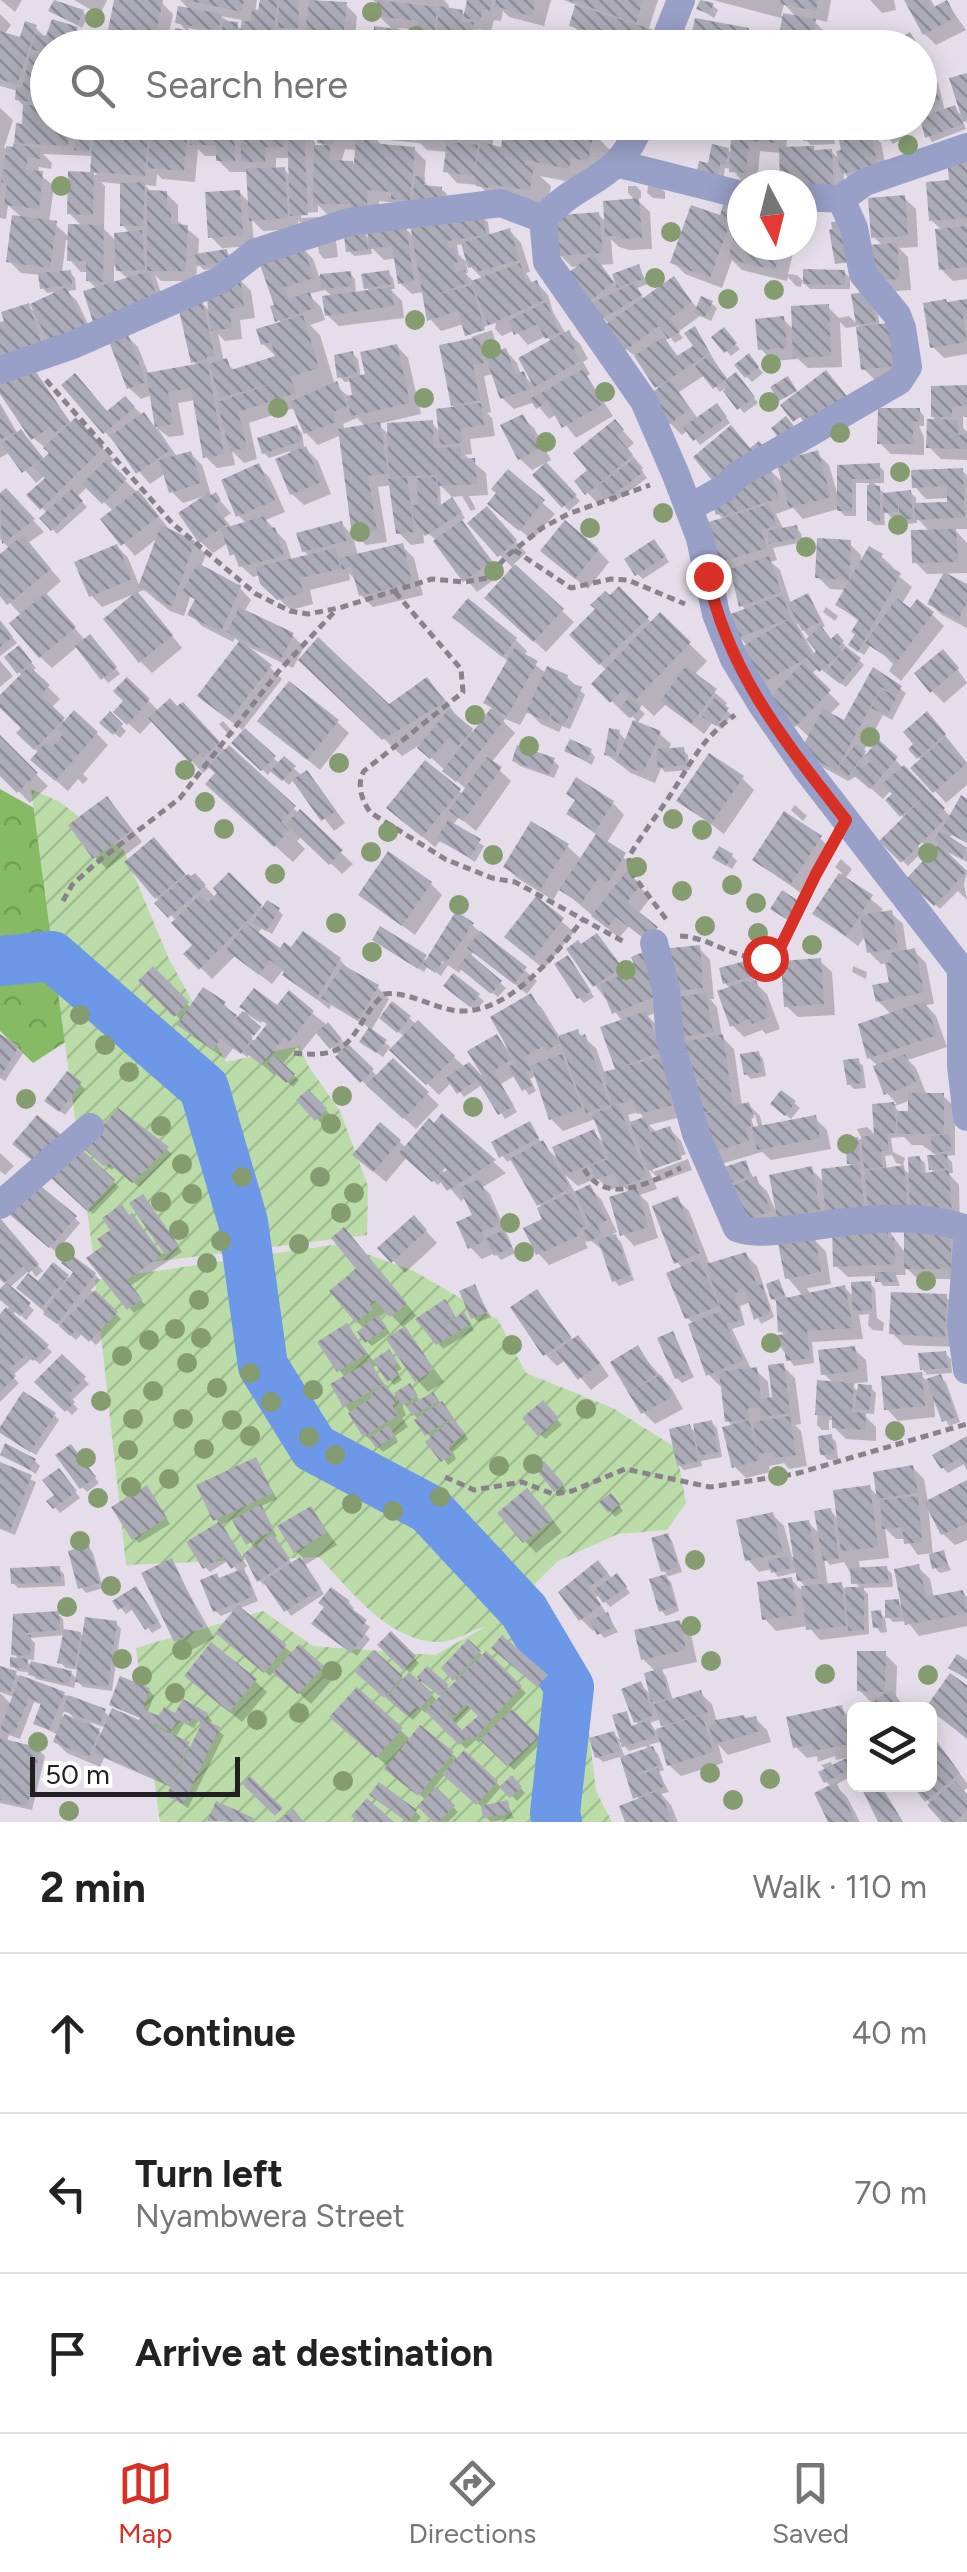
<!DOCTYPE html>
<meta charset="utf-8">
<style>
:root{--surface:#fff;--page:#f6f6f6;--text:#222;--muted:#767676;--line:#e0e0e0;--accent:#d93025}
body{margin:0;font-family:Figtree,sans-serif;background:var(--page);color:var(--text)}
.controls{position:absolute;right:30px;bottom:30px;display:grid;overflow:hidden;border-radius:15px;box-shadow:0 5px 25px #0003}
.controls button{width:90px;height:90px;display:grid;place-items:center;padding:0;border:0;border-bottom:2px solid var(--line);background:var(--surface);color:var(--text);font:50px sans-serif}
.compass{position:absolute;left:727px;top:170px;width:90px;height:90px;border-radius:50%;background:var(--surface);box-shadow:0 5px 25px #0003;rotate:173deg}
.scale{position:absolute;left:30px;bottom:25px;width:210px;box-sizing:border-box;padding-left:10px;border:5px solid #221f23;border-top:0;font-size:28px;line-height:35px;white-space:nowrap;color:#221f23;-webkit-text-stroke:8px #fff;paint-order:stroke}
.stop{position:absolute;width:30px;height:30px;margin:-22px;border:8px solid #d93025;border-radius:50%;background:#fff}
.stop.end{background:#d93025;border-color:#fff;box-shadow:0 2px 10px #0008}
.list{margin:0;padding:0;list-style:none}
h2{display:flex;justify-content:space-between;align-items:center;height:130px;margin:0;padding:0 40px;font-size:42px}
h2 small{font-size:32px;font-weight:400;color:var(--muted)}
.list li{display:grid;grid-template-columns:65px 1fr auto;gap:30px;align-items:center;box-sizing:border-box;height:160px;padding:0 40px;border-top:2px solid var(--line)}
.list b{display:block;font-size:38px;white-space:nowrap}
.list p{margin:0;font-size:32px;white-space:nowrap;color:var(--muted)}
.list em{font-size:32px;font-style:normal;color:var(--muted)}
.icon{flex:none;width:55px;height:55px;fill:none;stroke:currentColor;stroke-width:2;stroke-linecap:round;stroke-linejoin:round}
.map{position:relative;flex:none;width:967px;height:1822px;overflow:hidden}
.search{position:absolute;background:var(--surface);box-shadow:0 5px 25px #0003;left:30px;right:30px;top:30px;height:110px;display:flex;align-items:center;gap:25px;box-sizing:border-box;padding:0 35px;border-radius:55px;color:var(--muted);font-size:38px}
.sheet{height:610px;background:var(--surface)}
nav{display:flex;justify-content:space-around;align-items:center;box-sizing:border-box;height:140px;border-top:2px solid var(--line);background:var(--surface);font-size:28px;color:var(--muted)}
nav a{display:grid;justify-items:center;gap:5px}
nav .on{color:var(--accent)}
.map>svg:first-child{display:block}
.forest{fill:url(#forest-crowns)}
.garden{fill:url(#garden-furrows)}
.shadow{fill:#0003;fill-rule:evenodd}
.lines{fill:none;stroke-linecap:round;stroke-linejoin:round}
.river{stroke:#6c98e7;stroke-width:50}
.building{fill:url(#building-back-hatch);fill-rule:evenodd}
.path{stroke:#88838b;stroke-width:5;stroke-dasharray:8 5;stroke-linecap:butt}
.minor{stroke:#99a0c7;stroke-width:28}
.tree{fill:#859c70}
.route{stroke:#d93025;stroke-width:12}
</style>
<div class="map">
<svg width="967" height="1822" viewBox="0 0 967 1822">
<defs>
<pattern id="forest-crowns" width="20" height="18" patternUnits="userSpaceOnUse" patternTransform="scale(2.5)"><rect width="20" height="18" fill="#86ba65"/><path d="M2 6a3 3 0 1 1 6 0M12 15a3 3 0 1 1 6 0" fill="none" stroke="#739f57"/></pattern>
<pattern id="garden-furrows" width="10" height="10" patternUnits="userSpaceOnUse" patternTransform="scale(2.5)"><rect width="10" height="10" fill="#bbdca9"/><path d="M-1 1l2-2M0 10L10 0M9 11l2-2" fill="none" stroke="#a0bc91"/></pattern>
<pattern id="building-back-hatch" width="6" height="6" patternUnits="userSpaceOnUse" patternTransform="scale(2.5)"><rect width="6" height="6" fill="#acacb8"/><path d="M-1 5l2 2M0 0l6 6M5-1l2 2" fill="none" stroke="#8c8b95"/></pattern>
</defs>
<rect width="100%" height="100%" fill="#e5deea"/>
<path class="forest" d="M 0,789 L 43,813 L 70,1039 L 33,1063 L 0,1031 Z"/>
<g class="garden">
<path d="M 31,789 L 60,802 L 124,851 L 169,959 L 226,1062 L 299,1046 L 309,1067 L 340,1111 L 368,1186 L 367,1235 L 95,1269 Z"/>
<path d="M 339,1244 L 414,1271 L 498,1320 L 526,1373 L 613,1408 L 676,1448 L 686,1503 L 667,1530 L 618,1534 L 558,1561 L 504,1615 L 544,1594 L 584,1691 L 596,1791 L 612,1822 L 160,1822 L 136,1648 L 263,1611 L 313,1646 L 435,1655 L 485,1627 C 471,1630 455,1642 440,1642 C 390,1643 350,1590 319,1557 L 126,1565 L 95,1280 Z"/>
</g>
<g class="shadow">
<path d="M 1,0 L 22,0 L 15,12 Z"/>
<path d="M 74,0 L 107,0 L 100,15 Z"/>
<path d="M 116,0 L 161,2 L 173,14 L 166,48 L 108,48 L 139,47 L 123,41 L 111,29 Z"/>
<path d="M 180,0 L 257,0 L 255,12 L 260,13 L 262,0 L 310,0 L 346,5 L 357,16 L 354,48 L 302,48 L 302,39 L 292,38 L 287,33 L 284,48 L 261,48 L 261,44 L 255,43 L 242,31 L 241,48 L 223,48 L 224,35 L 187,28 L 199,39 L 197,48 L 173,48 L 189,33 L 178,22 L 191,11 ZM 220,16 L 248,21 L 247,25 L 243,30 Z"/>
<path d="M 373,0 L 444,0 L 449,5 L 448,10 L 462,12 L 466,16 L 469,3 L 466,0 L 551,0 L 544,26 L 509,17 L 503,11 L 501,21 L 494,20 L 491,31 L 477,29 L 483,35 L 517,41 L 523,48 L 473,48 L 475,31 L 471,27 L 468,48 L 421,48 L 418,44 L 420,30 L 398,28 L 415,44 L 415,48 L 375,48 L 394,31 L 378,15 L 379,6 Z"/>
<path d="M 564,0 L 658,0 L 648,31 L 664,44 L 663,48 L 563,48 L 582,47 L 585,38 L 572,25 L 578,6 Z"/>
<path d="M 713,0 L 831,0 L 827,22 L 811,18 L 826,33 L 824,48 L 795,48 L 794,41 L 783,29 L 785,19 ZM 784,4 L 798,19 L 781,16 Z"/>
<path d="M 894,0 L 896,10 L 882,13 L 870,0 Z"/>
<path d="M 907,0 L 931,0 L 936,9 L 947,3 L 966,30 L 936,45 L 925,34 Z"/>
<path d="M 712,5 L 718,10 L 714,18 L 699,8 Z"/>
<path d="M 51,10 L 83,12 L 88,17 L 82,28 Z"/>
<path d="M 0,14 L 11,25 L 4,35 L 21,40 L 35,27 L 47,39 L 77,29 L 89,41 L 87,48 L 48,48 L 48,122 L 159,122 L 187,127 L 192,133 L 211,127 L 211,124 L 198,122 L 224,122 L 223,127 L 233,127 L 244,137 L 243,126 L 234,122 L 287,122 L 286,131 L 295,130 L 287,122 L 306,122 L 306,127 L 300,127 L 315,142 L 315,148 L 325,148 L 320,142 L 340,130 L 332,122 L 493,122 L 493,148 L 503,150 L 593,133 L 611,151 L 586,185 L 540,176 L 551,186 L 547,206 L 497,203 L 479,185 L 457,183 L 446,171 L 448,152 L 427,150 L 420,143 L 388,140 L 379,131 L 379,135 L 372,135 L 384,147 L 414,149 L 426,161 L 424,180 L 429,188 L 441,189 L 447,194 L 445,208 L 379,201 L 377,227 L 328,215 L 318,205 L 318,212 L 301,213 L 301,218 L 318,217 L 319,226 L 305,227 L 298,220 L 299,229 L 263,231 L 252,220 L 254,246 L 223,248 L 231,257 L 233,265 L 204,270 L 197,263 L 196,281 L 161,281 L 155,275 L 169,317 L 97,289 L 88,280 L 88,272 L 81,272 L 70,260 L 70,241 L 66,240 L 62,273 L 70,272 L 75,278 L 76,290 L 67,291 L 77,301 L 98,345 L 64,355 L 46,337 L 52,358 L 0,325 L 28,306 L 38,315 L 61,291 L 47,293 L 42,287 L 41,275 L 21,273 L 9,261 L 23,219 L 8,205 L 6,219 L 0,218 L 0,108 L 13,120 L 4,148 L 15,150 L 18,126 L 24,127 L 25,107 L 17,99 L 18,91 L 0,86 ZM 198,149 L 205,156 L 218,156 L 218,160 L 230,172 L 248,172 L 251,204 L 239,192 L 211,237 L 226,252 L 198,256 L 199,239 L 178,221 L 178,205 L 166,193 L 152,193 L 145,185 L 156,186 L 157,174 L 162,179 L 195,182 ZM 345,149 L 357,150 L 356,164 L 341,163 ZM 43,154 L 94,156 L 93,171 L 97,175 L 70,173 L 69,213 L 83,227 L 70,238 L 55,224 L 49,223 L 54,186 L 38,173 L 39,167 L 51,169 L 52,163 ZM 276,158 L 291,158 L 291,177 L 284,169 L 276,170 ZM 101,182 L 122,184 L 122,225 L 131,234 L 117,242 L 104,229 L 105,186 ZM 114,266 L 129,280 L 114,284 Z"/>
<path d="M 747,30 L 759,42 L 758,48 L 695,48 L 692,45 Z"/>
<path d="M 910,35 L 932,64 L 920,71 L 920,48 Z"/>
<path d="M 967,76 L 967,122 L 961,116 L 966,129 L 932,142 L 920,121 L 920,91 L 923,95 L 920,80 L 933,78 L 938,83 L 945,111 L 954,108 L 964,118 Z"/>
<path d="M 794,122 L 813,122 L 813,127 L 828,124 L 833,129 L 835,144 L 811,145 L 806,140 L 804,125 Z"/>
<path d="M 846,122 L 893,122 L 902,139 L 893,144 L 884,133 L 875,137 L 881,143 L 888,177 L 855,185 L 844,173 L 844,204 L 802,185 L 783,185 L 782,153 L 760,151 L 757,183 L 743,182 L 732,169 L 725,168 L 723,183 L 710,166 L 728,150 L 733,155 L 735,123 L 776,126 L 787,138 L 786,150 L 831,151 L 841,161 L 858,134 Z"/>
<path d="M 967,160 L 967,279 L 953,281 L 941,269 L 943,231 L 931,220 Z"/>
<path d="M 628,186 L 636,186 L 641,191 L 641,198 L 636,199 L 650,212 L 652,249 L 630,250 L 619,247 L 611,239 L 613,264 L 600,265 L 618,287 L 638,267 L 648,284 L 637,288 L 644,300 L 673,280 L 698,309 L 711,303 L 717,308 L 711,321 L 700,316 L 678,332 L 683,338 L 675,343 L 670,337 L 665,341 L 679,357 L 697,346 L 695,329 L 727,381 L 741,380 L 758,403 L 744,413 L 724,389 L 720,392 L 705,375 L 679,392 L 698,419 L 722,411 L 730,423 L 700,445 L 688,430 L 682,435 L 670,423 L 659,390 L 639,359 L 626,349 L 610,325 L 588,302 L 581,266 L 572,267 L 560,255 L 598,214 L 607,223 L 636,201 L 628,193 Z"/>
<path d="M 648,186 L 660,187 L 665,192 L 665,199 L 653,198 L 647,193 Z"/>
<path d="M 904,198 L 916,209 L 918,247 L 899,248 L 908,257 L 911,290 L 885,292 L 883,246 L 874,237 Z"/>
<path d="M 736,205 L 741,210 L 738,220 L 742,221 L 742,245 L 795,245 L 788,274 L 797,275 L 805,283 L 844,272 L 850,278 L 850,289 L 810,289 L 802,281 L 801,287 L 796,286 L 788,277 L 787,281 L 742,270 L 732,260 L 722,288 L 685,274 L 673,262 L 730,222 L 738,230 L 739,223 L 728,219 Z"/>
<path d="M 482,217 L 488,222 L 490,237 L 510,231 L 521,243 L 530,272 L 526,273 L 533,284 L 537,283 L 548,295 L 553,312 L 566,334 L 568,333 L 580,344 L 588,359 L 583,362 L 590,374 L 587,376 L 613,416 L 576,438 L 557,414 L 549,419 L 535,402 L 514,409 L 502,398 L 494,374 L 484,376 L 491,412 L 487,413 L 492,418 L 495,436 L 470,439 L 472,454 L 465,455 L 486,473 L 488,495 L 469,496 L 476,509 L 471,511 L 462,496 L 452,497 L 440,485 L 441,507 L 457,506 L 465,518 L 459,522 L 502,574 L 477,592 L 434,538 L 423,530 L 424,543 L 411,545 L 399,533 L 393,485 L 378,487 L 387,542 L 366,545 L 354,534 L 341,435 L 318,445 L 306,433 L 295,408 L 249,423 L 257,459 L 244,463 L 232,451 L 235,465 L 217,468 L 206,457 L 195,400 L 178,403 L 184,435 L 169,437 L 158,429 L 152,395 L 141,399 L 129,388 L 126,335 L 138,347 L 149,375 L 198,366 L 194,362 L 202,303 L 211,312 L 239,279 L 251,291 L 255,318 L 240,320 L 242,339 L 225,341 L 218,334 L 224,362 L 236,371 L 278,358 L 263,344 L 281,324 L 261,261 L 302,247 L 313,259 L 319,276 L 350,274 L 355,279 L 356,294 L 371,292 L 366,287 L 388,273 L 393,278 L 395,289 L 390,289 L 402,301 L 404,318 L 339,326 L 327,315 L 333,297 L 325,290 L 308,294 L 321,307 L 325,320 L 310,325 L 320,335 L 335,385 L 348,396 L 355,397 L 352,381 L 345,382 L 340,377 L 353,354 L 358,359 L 361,378 L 397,346 L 408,358 L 421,414 L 378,424 L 389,435 L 432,423 L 441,433 L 454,409 L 442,347 L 474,341 L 464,324 L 441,331 L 430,319 L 425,292 L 412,294 L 400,283 L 397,258 L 384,260 L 371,247 L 372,254 L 354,256 L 349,251 L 365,235 L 371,241 L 405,228 L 415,238 ZM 463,244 L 470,265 L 459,255 L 457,245 ZM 466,262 L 484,280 L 476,284 L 465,273 L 468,273 ZM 496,323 L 495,329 L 502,336 L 515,330 L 528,345 L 546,336 L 552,342 L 533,384 L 521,374 L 517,363 L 506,351 L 491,356 L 483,345 L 495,341 L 492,330 L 471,337 L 471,331 ZM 357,418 L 366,427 L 345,430 L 343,424 Z"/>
<path d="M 330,236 L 336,241 L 338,257 L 324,259 L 319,253 L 317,238 Z"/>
<path d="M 854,297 L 875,299 L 880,326 L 912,376 L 876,381 L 864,369 L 859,326 L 846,328 L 840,322 L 842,367 L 808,368 L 798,359 L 772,361 L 761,349 L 783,319 L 795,331 L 828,307 L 839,318 L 849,316 L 859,326 Z"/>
<path d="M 967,302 L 967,354 L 944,358 L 932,346 L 949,305 Z"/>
<path d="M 723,331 L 740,349 L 731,356 L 715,338 Z"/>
<path d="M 754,362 L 763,373 L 752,382 L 747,377 Z"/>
<path d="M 29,367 L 72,424 L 76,421 L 114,460 L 109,465 L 150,505 L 169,529 L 194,543 L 206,554 L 201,567 L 240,588 L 251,600 L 244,612 L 292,635 L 304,647 L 293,668 L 249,647 L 282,679 L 243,729 L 280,764 L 284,759 L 302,776 L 307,773 L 318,785 L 345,823 L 334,831 L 294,779 L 289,785 L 272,770 L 268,775 L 234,743 L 245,732 L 212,707 L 241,643 L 235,638 L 233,642 L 202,626 L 190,614 L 198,601 L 190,597 L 184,616 L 170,611 L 144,590 L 102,607 L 91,595 L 117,546 L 128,558 L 140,587 L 159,537 L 135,556 L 104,520 L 114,512 L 88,486 L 77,497 L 87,507 L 57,534 L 42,519 L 48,514 L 30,495 L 51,476 L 48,473 L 36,483 L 10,452 L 0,458 L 0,403 L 18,434 L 32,444 L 45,460 L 52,453 L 33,438 L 0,389 Z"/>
<path d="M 967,388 L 967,417 L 963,417 L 963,428 L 967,432 L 967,460 L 941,459 L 929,447 L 934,422 L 933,389 Z"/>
<path d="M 125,399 L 158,429 L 177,457 L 190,453 L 202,465 L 212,498 L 215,495 L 231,513 L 224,518 L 232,528 L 247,524 L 238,515 L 258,466 L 270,478 L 285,512 L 266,520 L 286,542 L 292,561 L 310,557 L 304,551 L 342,524 L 353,536 L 358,556 L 402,546 L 414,558 L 423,595 L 373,607 L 361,595 L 357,582 L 349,573 L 350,580 L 310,590 L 313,604 L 291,610 L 262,583 L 260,575 L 253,577 L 241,566 L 228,543 L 213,553 L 201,542 L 182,514 L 205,496 L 183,503 L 171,491 L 166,473 L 150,484 L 105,432 L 108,413 Z"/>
<path d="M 919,410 L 924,416 L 924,426 L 919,426 L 924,437 L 924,455 L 891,454 L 880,443 Z"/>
<path d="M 522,417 L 534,428 L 551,460 L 532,470 L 520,459 Z"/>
<path d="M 615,422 L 634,443 L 627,449 L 643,468 L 641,470 L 647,478 L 613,503 L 608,497 L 599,505 L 577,481 L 590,471 Z"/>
<path d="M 297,428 L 302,433 L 304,447 L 318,461 L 331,494 L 304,505 L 292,494 L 290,451 L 269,458 L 264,453 Z"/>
<path d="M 817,453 L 829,465 L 838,496 L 839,467 L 879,466 L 884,471 L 884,483 L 874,483 L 886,495 L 910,492 L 916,498 L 916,506 L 950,504 L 950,498 L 926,499 L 915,487 L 962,470 L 967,476 L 967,529 L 954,529 L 967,543 L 967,573 L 927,574 L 915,562 L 930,532 L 917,518 L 917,523 L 908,524 L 902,517 L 891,517 L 884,510 L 885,525 L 875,525 L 869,520 L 869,483 L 856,483 L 856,516 L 845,516 L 838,509 L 803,519 L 793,508 L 776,514 L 784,530 L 796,528 L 801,533 L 803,542 L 773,548 L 777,560 L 771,562 L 780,570 L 791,604 L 808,596 L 825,626 L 820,629 L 831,642 L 837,637 L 864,665 L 846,687 L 819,668 L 810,674 L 840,704 L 829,715 L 845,724 L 874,670 L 906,693 L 892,720 L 883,715 L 863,752 L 867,756 L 879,743 L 952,818 L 967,802 L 967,843 L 952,835 L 948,838 L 967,851 L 967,862 L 943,850 L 967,873 L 964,884 L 967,900 L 958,891 L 940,909 L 909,880 L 933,854 L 902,822 L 905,819 L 888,800 L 895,794 L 891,790 L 883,799 L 857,776 L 848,781 L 815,763 L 810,738 L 771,700 L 774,696 L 761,683 L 748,646 L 739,637 L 747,611 L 741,605 L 734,573 L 719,562 L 725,520 L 718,514 L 769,469 L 785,485 ZM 798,623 L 820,651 L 815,655 L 797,624 Z"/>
<path d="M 546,465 L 580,501 L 569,511 L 536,475 Z"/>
<path d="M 508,473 L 555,514 L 532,540 L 502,515 Z"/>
<path d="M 6,491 L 44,532 L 28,543 L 61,581 L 45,595 L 86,641 L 95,643 L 120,674 L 108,683 L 78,646 L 52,668 L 40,657 L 22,616 L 0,592 L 0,557 L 10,549 L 0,539 L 0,497 Z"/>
<path d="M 498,521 L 526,553 L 513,565 L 574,622 L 546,652 L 499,609 L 514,569 L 500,555 Z"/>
<path d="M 849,543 L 861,555 L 861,565 L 881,556 L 893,567 L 891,570 L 912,587 L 901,605 L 910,612 L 932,614 L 944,626 L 901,681 L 889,671 L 893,664 L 883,654 L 870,646 L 864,655 L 856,650 L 860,622 L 838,605 L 846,590 L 830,589 L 818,577 Z"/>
<path d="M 659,547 L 669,562 L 643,579 L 637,574 Z"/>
<path d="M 598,550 L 609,562 L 588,589 L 555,562 Z"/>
<path d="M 967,587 L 967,628 L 942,615 L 930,604 Z"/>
<path d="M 619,590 L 652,623 L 660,616 L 707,661 L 694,675 L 727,703 L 724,708 L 732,715 L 722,729 L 712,723 L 704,734 L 666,704 L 654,716 L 642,705 L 639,708 L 645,714 L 636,724 L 659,733 L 671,744 L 668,751 L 683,750 L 688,755 L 690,770 L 665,772 L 661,768 L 655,783 L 631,773 L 606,754 L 619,733 L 627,741 L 636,720 L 632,716 L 629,718 L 594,684 L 607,671 L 572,635 Z"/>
<path d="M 468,602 L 516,640 L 527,651 L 524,656 L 547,674 L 567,677 L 585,695 L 570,729 L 562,726 L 559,732 L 541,724 L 528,711 L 520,725 L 498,716 L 515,733 L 491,763 L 511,781 L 476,831 L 459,817 L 452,826 L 484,846 L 475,862 L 441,840 L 435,847 L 401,819 L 459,791 L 463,795 L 467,790 L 418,746 L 402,756 L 302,660 L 389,707 L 427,680 L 444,698 L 460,721 L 474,733 L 493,709 L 486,702 L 509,662 L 467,629 Z"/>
<path d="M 148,606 L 182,648 L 152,673 L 140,661 Z"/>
<path d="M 826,607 L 838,616 L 835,621 L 823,612 Z"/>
<path d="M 0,622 L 17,643 L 0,656 Z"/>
<path d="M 24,654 L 36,668 L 32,671 L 60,699 L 51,708 L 66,723 L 96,733 L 108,745 L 83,774 L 88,779 L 83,784 L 78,779 L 68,791 L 45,771 L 39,753 L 19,733 L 24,728 L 0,704 L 0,699 L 22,676 L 7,657 Z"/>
<path d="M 0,661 L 13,676 L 0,687 Z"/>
<path d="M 954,664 L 967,683 L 944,703 L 932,691 Z"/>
<path d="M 127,680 L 159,711 L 194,716 L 226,751 L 229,748 L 353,864 L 342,874 L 302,836 L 297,841 L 305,849 L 293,862 L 226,802 L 218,773 L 211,766 L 203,773 L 153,720 L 140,734 L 128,723 Z"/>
<path d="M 110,715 L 126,731 L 120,738 L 103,723 Z"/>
<path d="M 223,721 L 235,734 L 231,737 L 219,724 Z"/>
<path d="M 260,721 L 337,722 L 349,733 L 320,770 Z"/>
<path d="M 938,726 L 967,763 L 967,785 L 946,803 L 914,768 L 922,761 L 911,749 Z"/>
<path d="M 0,739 L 48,786 L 30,803 L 0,772 Z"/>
<path d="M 567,751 L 590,751 L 595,757 L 592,765 Z"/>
<path d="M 514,760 L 553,760 L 559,766 L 554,778 L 520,766 Z"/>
<path d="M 742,778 L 754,790 L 724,834 L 680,801 Z"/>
<path d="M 577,781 L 613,803 L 624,815 L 606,844 L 636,867 L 629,878 L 651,897 L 638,914 L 668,940 L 659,951 L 629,926 L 619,938 L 560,888 L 553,900 L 517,878 L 506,867 L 567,846 L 582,860 L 598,836 L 569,814 L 577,802 Z"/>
<path d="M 795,805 L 807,816 L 803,821 L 791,810 Z"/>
<path d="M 118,811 L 142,842 L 107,869 L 95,857 Z"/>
<path d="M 897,826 L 923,851 L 908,866 L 882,841 Z"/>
<path d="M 820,838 L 832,850 L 802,894 L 755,859 Z"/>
<path d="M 154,840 L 191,880 L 195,876 L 216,898 L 229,876 L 264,910 L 278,910 L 283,915 L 272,934 L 262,928 L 257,934 L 281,951 L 340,960 L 353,974 L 377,987 L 389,999 L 371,1031 L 393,1049 L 405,1037 L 387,1023 L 409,1018 L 481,1081 L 487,1077 L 496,1037 L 509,1050 L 530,996 L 542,1008 L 560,1038 L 577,1032 L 596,1048 L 605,1074 L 618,1071 L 603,1029 L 623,1022 L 595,985 L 582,947 L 597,936 L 628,975 L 699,948 L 710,960 L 714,999 L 710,999 L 717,1007 L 722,1037 L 734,1049 L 742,1106 L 748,1104 L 760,1116 L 763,1128 L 815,1118 L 827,1130 L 831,1149 L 771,1160 L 762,1152 L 721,1164 L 689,1115 L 649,1125 L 655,1131 L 670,1129 L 681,1141 L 686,1154 L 653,1166 L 653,1172 L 688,1159 L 692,1170 L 661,1181 L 648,1168 L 657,1189 L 640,1195 L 648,1203 L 658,1238 L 634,1246 L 623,1234 L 630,1193 L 622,1185 L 610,1190 L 597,1178 L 578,1186 L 565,1175 L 576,1194 L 589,1187 L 601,1199 L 617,1232 L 613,1234 L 621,1242 L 634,1280 L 619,1286 L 614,1280 L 604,1251 L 590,1240 L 585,1242 L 588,1248 L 549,1265 L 538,1253 L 546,1220 L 542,1208 L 513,1159 L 507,1162 L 494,1143 L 530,1124 L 542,1144 L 562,1163 L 593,1132 L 607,1146 L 595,1119 L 563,1131 L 551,1119 L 537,1075 L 530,1079 L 536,1091 L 529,1095 L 516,1075 L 501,1084 L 517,1112 L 505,1119 L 483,1084 L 464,1097 L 452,1082 L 439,1095 L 390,1047 L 383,1057 L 367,1046 L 371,1029 L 331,1005 L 329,1009 L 282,971 L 272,984 L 235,956 L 212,979 L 187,954 L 196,945 L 127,862 ZM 672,1006 L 679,1036 L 657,1026 L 648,1016 ZM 639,1112 L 645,1119 L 631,1124 L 628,1115 ZM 750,1115 L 755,1115 L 759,1129 L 755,1130 Z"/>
<path d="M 731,855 L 737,861 L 732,869 L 715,858 Z"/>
<path d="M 841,859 L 852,869 L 845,879 L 883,909 L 879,915 L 891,913 L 903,924 L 907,952 L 914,951 L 926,963 L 934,1004 L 926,1005 L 936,1016 L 947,1047 L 908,1060 L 916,1068 L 927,1096 L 943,1096 L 955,1107 L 955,1155 L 946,1156 L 952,1162 L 953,1173 L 948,1173 L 959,1185 L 961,1279 L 918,1279 L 905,1267 L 906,1275 L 896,1275 L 900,1286 L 883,1286 L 877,1276 L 848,1277 L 836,1266 L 834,1231 L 751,1235 L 725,1184 L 745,1163 L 755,1180 L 767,1191 L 776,1212 L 811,1169 L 825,1183 L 854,1167 L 849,1163 L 848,1140 L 862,1139 L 857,1129 L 867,1127 L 877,1136 L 875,1106 L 897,1104 L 887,1093 L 876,1064 L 869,1058 L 892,1015 L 878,1001 L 892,984 L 888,963 L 881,964 L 869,952 L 866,935 L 858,946 L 815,914 L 842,873 L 835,867 ZM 911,1100 L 911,1113 L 899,1113 L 895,1106 ZM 904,1137 L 912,1145 L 922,1145 L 939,1157 L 931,1169 L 936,1174 L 926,1175 L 925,1163 L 919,1158 L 912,1177 L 903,1168 L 887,1170 L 885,1156 L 892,1155 L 896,1163 L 903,1165 L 905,1158 L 893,1152 L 891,1138 ZM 906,1227 L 906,1254 L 887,1228 Z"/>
<path d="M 430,883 L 442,895 L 415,935 L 361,895 Z"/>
<path d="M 536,900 L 574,932 L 544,969 L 518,948 Z"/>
<path d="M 799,903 L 804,909 L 794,924 L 778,914 Z"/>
<path d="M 472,925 L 537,981 L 527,994 L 474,951 L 470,957 L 506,988 L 498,997 L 462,968 L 459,973 L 448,965 L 441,976 L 428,966 L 424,972 L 380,945 L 429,961 L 431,957 L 442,964 L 444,962 L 432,951 Z"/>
<path d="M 820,961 L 832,972 L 835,1015 L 798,1017 L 786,1006 Z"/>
<path d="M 748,963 L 754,968 L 754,982 L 767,994 L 780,1029 L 766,1034 L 762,1030 L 744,1037 L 732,1025 L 732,990 L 725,983 Z"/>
<path d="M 573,964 L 594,997 L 584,1003 L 579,998 Z"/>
<path d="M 853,966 L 867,972 L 866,979 L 852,972 Z"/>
<path d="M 153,970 L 191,1008 L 224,1004 L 239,1019 L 246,1010 L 277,1009 L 289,994 L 328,1026 L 378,1077 L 393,1061 L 439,1105 L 416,1129 L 362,1081 L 318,1031 L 302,1051 L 297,1047 L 282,1065 L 299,1080 L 293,1087 L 276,1072 L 274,1075 L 250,1054 L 247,1057 L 234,1047 L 225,1059 L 192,1036 L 180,1025 L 182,1021 L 142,981 ZM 248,1015 L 261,1023 L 267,1016 L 271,1019 L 266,1025 L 268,1027 L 254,1041 L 250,1037 L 258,1027 L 247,1017 Z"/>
<path d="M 454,976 L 484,1001 L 476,1011 L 451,991 Z"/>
<path d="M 0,1037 L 23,1053 L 5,1081 L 0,1078 Z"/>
<path d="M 758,1053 L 763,1059 L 766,1076 L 751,1079 L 746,1074 Z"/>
<path d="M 858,1061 L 863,1066 L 866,1088 L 854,1089 L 849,1084 Z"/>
<path d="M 80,1084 L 85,1089 L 65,1115 L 53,1106 Z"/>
<path d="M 308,1092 L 331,1115 L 322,1124 L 299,1100 Z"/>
<path d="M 782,1093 L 800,1108 L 791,1119 L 778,1109 Z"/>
<path d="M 443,1117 L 506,1173 L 483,1187 L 490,1194 L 515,1253 L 501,1260 L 495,1253 L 482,1259 L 470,1247 L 475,1216 L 466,1197 L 461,1201 L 443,1180 L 438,1185 L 407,1157 L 386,1182 L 367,1166 L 399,1141 L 406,1148 L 412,1142 L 446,1174 L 450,1170 L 434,1127 Z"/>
<path d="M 143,1128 L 172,1154 L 139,1187 L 115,1166 L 112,1170 L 87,1148 Z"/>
<path d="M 78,1149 L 119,1187 L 93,1214 L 53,1177 Z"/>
<path d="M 0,1153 L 14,1166 L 5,1175 L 0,1171 Z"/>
<path d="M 677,1199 L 689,1211 L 710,1265 L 745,1254 L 757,1266 L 774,1317 L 761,1324 L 751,1302 L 740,1306 L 745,1325 L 732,1329 L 752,1371 L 756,1370 L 768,1382 L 770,1400 L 775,1399 L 783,1366 L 795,1378 L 801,1424 L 795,1425 L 801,1431 L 807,1466 L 789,1469 L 784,1463 L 769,1466 L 770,1472 L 746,1478 L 735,1467 L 733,1427 L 728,1421 L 723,1384 L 720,1386 L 708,1374 L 694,1324 L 687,1318 L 683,1269 L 677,1262 Z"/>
<path d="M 148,1203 L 182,1252 L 130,1286 L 145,1305 L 134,1313 L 90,1258 L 106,1246 L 122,1208 L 162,1254 L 165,1252 Z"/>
<path d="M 75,1218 L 80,1223 L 56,1252 L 17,1219 Z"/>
<path d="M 414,1218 L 437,1243 L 405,1273 L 381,1248 Z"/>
<path d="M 0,1221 L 43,1271 L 36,1277 L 31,1269 L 9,1288 L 34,1310 L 26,1320 L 16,1311 L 13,1314 L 52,1352 L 40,1364 L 32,1358 L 12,1376 L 19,1383 L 0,1402 L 0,1318 L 10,1306 L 0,1297 L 8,1284 L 0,1275 Z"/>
<path d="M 810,1235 L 826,1252 L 831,1284 L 807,1288 L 811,1295 L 845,1288 L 855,1298 L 870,1283 L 875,1289 L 877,1318 L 884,1323 L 883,1331 L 873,1330 L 868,1325 L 869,1314 L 859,1315 L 863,1339 L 812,1342 L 814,1363 L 794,1366 L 780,1346 L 786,1336 L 780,1331 L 779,1304 L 773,1299 L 778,1282 L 788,1300 L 804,1297 L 787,1277 Z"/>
<path d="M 356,1242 L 419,1319 L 450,1308 L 457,1319 L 469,1321 L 474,1330 L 443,1349 L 416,1316 L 403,1327 L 387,1311 L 379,1317 L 390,1333 L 372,1346 L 367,1341 L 365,1329 L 357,1322 L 360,1270 Z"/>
<path d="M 54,1266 L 70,1279 L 95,1275 L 100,1280 L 91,1290 L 121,1319 L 96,1345 L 83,1333 L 76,1340 L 30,1299 Z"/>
<path d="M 474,1287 L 491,1317 L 479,1322 L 473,1317 Z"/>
<path d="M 537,1292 L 574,1341 L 578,1338 L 590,1349 L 609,1376 L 591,1390 L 566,1360 L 557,1366 L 545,1354 Z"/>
<path d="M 946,1297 L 958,1309 L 956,1347 L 904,1345 L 892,1333 Z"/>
<path d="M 347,1326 L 374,1362 L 394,1358 L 402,1369 L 396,1372 L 402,1380 L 394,1385 L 378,1364 L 372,1368 L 394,1396 L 409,1386 L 421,1402 L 438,1400 L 447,1409 L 468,1439 L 453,1452 L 456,1459 L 448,1465 L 419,1420 L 400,1400 L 406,1415 L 402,1418 L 408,1427 L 395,1436 L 398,1442 L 383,1452 L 365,1435 L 345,1405 L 346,1378 L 339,1370 Z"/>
<path d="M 404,1329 L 444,1382 L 428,1392 L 417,1380 Z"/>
<path d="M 673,1334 L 694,1377 L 682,1383 L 677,1378 Z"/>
<path d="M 637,1349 L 672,1389 L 683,1409 L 655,1424 L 643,1412 L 614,1363 Z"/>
<path d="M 854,1349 L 866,1360 L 868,1382 L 850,1384 L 860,1393 L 871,1388 L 876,1393 L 874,1414 L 862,1413 L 876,1427 L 876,1441 L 846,1439 L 834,1427 L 835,1420 L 829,1420 L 829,1430 L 822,1430 L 817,1425 L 819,1382 L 833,1383 L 823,1373 Z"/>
<path d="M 945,1353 L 951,1359 L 952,1373 L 921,1375 L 927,1381 L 940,1377 L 946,1382 L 960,1422 L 949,1426 L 934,1397 L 935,1417 L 898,1421 L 887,1409 L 884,1378 L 927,1374 L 922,1369 Z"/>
<path d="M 62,1357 L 89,1384 L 71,1401 L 78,1409 L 72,1415 L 38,1382 Z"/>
<path d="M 543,1404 L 562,1425 L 545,1439 L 526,1419 Z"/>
<path d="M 54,1415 L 59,1420 L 36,1455 L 5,1436 Z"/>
<path d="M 712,1423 L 717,1428 L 722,1457 L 701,1461 L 702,1466 L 684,1470 L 679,1465 L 690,1427 L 698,1435 Z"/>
<path d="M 831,1437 L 836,1442 L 838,1459 L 828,1460 L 822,1454 Z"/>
<path d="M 967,1439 L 967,1465 L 966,1463 L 948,1473 L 943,1468 Z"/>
<path d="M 76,1452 L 99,1483 L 87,1492 L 82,1487 Z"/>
<path d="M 2,1453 L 35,1461 L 40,1466 L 36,1474 Z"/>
<path d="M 255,1460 L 277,1499 L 259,1507 L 277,1536 L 273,1538 L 293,1565 L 303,1558 L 296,1551 L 311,1509 L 337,1545 L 305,1565 L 324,1594 L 291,1616 L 267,1583 L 264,1585 L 259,1580 L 255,1549 L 235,1518 L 221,1525 L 247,1566 L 242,1570 L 248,1576 L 258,1601 L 238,1609 L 293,1654 L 322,1668 L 333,1679 L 311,1704 L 275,1671 L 270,1676 L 223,1638 L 238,1609 L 221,1616 L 215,1611 L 220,1580 L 239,1573 L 229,1560 L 210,1572 L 205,1567 L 219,1524 L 199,1486 Z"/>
<path d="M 0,1465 L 36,1482 L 15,1535 L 0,1529 Z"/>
<path d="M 912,1467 L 924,1479 L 928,1503 L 967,1483 L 967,1540 L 955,1545 L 943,1534 L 928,1504 L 933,1556 L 943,1553 L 951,1570 L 940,1573 L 934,1567 L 931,1553 L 918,1555 L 906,1539 L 896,1539 L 885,1528 L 889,1558 L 859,1561 L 860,1570 L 886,1568 L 892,1574 L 893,1587 L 862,1588 L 868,1594 L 869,1634 L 820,1640 L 808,1626 L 776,1631 L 765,1619 L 791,1579 L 800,1589 L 807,1588 L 799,1580 L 798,1572 L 778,1577 L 772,1569 L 759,1572 L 748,1560 L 773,1515 L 784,1526 L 792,1557 L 796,1556 L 808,1522 L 821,1535 L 830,1510 L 839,1520 L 870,1488 L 880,1498 ZM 824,1558 L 830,1565 L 844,1562 L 860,1589 L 846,1590 L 841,1585 L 828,1586 Z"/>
<path d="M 538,1469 L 549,1469 L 567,1491 L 561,1496 Z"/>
<path d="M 64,1477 L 80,1498 L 60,1513 L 49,1501 L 57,1496 Z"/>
<path d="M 151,1493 L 170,1524 L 139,1543 L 134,1538 Z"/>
<path d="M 616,1501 L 623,1511 L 615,1517 L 603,1502 Z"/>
<path d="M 539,1503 L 562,1532 L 536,1553 L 525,1541 Z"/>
<path d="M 667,1536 L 672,1541 L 682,1572 L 666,1577 L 671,1582 L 679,1611 L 666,1616 L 661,1610 L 652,1581 L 668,1576 L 664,1571 Z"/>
<path d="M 88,1547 L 93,1553 L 103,1588 L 86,1593 L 81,1587 Z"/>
<path d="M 171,1561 L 214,1638 L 188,1652 L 176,1640 Z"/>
<path d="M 598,1563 L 613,1579 L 622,1582 L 630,1593 L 610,1607 L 599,1595 L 596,1597 L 618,1632 L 604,1638 L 596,1628 L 593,1631 L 581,1619 L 561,1592 Z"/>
<path d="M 918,1567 L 930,1579 L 934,1598 L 963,1592 L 967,1597 L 967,1626 L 919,1636 L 907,1621 L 893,1622 L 888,1617 L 898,1602 L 905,1608 Z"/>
<path d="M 59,1569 L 64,1574 L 65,1586 L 18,1588 L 13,1583 Z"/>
<path d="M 141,1594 L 162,1627 L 152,1633 L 134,1608 L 126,1614 L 116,1602 Z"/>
<path d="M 349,1603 L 354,1608 L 351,1612 L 370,1627 L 365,1634 L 370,1639 L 357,1656 L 320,1629 L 326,1608 Z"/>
<path d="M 880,1613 L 885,1618 L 887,1632 L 881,1633 L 876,1627 Z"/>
<path d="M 58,1614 L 63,1619 L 64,1632 L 84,1635 L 116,1623 L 121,1629 L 112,1691 L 83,1687 L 76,1680 L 74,1688 L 36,1679 L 32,1673 L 18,1671 L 12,1666 L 20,1660 L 14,1654 L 16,1617 ZM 65,1635 L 60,1662 L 71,1673 L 23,1662 L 23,1659 L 34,1660 L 35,1643 L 30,1638 ZM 66,1668 L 80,1670 L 78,1680 Z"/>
<path d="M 679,1623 L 691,1634 L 697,1662 L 660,1670 L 666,1676 L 673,1701 L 700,1693 L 712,1704 L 717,1722 L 755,1718 L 767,1730 L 771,1742 L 728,1755 L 718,1744 L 723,1763 L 681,1776 L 669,1765 L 662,1741 L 649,1745 L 658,1754 L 664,1770 L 658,1772 L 669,1792 L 661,1794 L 671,1805 L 678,1822 L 627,1822 L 639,1801 L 623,1756 L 603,1762 L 597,1757 L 613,1733 L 623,1743 L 626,1714 L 633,1728 L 641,1726 L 636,1722 L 640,1684 L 652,1696 L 656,1672 L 643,1659 ZM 661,1719 L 664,1729 L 656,1731 L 650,1723 ZM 619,1741 L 629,1751 L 646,1746 L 648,1750 L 625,1758 Z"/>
<path d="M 391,1635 L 419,1663 L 410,1673 L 381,1645 Z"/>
<path d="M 502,1639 L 551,1681 L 544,1690 L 495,1648 Z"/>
<path d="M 468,1642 L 484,1657 L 486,1655 L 526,1693 L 510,1710 L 542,1742 L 514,1770 L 483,1739 L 479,1743 L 476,1740 L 466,1749 L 428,1710 L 426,1713 L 422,1710 L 413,1720 L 370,1683 L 374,1653 L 405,1681 L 416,1682 L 427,1670 L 450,1690 L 458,1682 L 444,1668 ZM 423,1680 L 443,1697 L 438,1702 L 421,1682 ZM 472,1708 L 482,1717 L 462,1733 L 455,1725 Z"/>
<path d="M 885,1654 L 897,1666 L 896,1698 L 906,1710 L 879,1710 L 859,1690 Z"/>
<path d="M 0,1668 L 104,1711 L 111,1718 L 141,1723 L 144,1716 L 111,1705 L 149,1690 L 154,1696 L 147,1714 L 160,1719 L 207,1715 L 212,1721 L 209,1725 L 224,1735 L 188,1808 L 169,1796 L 173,1788 L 104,1758 L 100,1767 L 67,1753 L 56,1742 L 58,1735 L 35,1723 L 43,1705 L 34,1702 L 20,1739 L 9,1735 L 7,1742 L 40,1751 L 45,1756 L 32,1810 L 0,1803 L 0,1693 L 11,1704 L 14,1697 L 0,1692 ZM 65,1709 L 78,1722 L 62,1716 ZM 198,1721 L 204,1725 L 192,1748 L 175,1738 L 184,1723 L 194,1728 ZM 90,1722 L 106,1728 L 103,1735 Z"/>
<path d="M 255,1681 L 267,1692 L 242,1722 L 199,1687 Z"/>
<path d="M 967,1688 L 967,1739 L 928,1708 Z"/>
<path d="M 357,1690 L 411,1740 L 452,1754 L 458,1759 L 464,1753 L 501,1787 L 483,1808 L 445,1774 L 434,1788 L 458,1812 L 448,1822 L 437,1822 L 426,1800 L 344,1728 Z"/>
<path d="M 841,1708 L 853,1720 L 854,1756 L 836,1760 L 835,1756 L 818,1762 L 817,1756 L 807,1758 L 795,1746 Z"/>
<path d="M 930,1735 L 967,1783 L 967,1788 L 962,1792 L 967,1797 L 967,1822 L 945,1822 L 914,1784 L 930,1784 Z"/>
<path d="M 850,1758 L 854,1762 L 854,1775 L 835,1785 L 847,1797 L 860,1822 L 830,1822 L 832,1787 L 826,1782 L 827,1771 L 821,1765 L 831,1762 L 833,1768 Z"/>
<path d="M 512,1779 L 525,1793 L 517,1801 L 503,1787 Z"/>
<path d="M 380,1785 L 416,1812 L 421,1817 L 417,1822 L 407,1822 L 378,1800 Z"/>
<path d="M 507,1803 L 514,1818 L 491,1822 L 486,1817 Z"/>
</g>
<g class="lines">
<path class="river" d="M 0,961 L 52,956 L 204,1088 L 243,1222 L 263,1366 L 314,1448 L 429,1509 L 524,1611 L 569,1687 L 555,1813 L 557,1822"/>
</g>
<g class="building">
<path d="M 54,0 L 84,10 L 77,25 L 48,11 Z"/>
<path d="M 114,0 L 163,0 L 155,38 L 108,30 Z"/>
<path d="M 186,0 L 244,0 L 242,12 Z"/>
<path d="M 260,0 L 278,0 L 272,38 L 240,32 L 242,20 L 251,22 L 252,9 L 258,10 Z"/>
<path d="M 279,0 L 299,0 L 298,28 L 278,28 Z"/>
<path d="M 309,0 L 347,2 L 343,37 L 333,36 L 332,48 L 299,48 L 300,34 L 305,35 Z"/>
<path d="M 378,0 L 437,7 L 433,47 L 416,45 L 418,21 L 375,16 Z"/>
<path d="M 467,0 L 492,0 L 490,11 L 483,9 L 480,21 L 463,18 Z"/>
<path d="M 496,0 L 536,0 L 532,16 L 494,6 Z"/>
<path d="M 568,0 L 643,0 L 636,23 Z"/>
<path d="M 700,0 L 714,3 L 709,14 L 696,9 Z"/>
<path d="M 781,0 L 818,0 L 816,11 L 780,4 Z"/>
<path d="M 904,0 L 928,0 L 932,8 L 947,0 L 956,17 L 923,35 Z"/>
<path d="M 575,5 L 654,30 L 648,48 L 561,48 L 563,38 L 580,44 L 584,30 L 569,26 Z"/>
<path d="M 178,6 L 222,14 L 218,31 L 175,23 Z"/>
<path d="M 439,6 L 463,10 L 461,21 L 474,22 L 471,48 L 435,48 Z"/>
<path d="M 783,13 L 816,19 L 810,48 L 792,48 L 795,33 L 780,30 Z"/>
<path d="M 695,18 L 749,28 L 745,48 L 689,46 Z"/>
<path d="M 52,19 L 78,27 L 72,48 L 48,48 L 48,54 L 31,49 L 35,33 L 46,36 Z"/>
<path d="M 25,21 L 37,25 L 17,85 L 0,79 L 0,31 L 20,37 Z"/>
<path d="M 223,21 L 238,22 L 236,48 L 221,48 Z"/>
<path d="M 374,26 L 404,30 L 402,48 L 373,48 Z"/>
<path d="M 175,28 L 195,32 L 191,48 L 172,48 Z"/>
<path d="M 479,32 L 518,38 L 516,48 L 476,48 Z"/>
<path d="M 910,32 L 920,48 L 884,48 Z"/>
<path d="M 136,38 L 154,39 L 154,48 L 136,48 Z"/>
<path d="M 30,54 L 48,56 L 48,104 L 15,100 L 16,87 L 22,88 Z"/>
<path d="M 967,73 L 967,121 L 963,122 L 949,78 Z"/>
<path d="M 934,75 L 940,104 L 924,108 L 920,78 Z"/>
<path d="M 23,105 L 48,106 L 48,122 L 69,122 L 68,146 L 14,143 L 16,123 L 22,124 Z"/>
<path d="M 955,105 L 963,124 L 925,138 L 920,118 Z"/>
<path d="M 71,122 L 148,122 L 147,135 L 71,131 Z"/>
<path d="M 152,122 L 188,125 L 184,171 L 147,168 Z"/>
<path d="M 375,122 L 412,122 L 411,133 L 374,129 Z"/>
<path d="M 414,122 L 439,122 L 438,141 L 413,139 Z"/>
<path d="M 446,122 L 482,122 L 483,140 L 446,141 Z"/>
<path d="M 505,122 L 551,122 L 594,131 L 588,161 L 571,158 L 569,169 L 526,160 L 525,165 L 534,166 L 530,188 L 526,190 L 489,184 L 488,188 L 476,186 L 474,176 L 443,172 L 447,141 L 478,145 L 475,169 L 481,142 L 501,147 Z"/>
<path d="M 732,122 L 777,124 L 775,143 L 749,141 L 746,173 L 729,172 Z"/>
<path d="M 829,122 L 831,139 L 803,141 L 802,127 Z"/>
<path d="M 886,122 L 893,122 L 899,134 L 885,141 L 878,127 Z"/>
<path d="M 234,124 L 235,161 L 216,161 L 216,145 L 190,145 L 190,125 Z"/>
<path d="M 318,124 L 372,131 L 371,143 L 415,147 L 410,201 L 391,199 L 391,192 L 368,190 L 366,217 L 350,215 L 351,204 L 313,204 L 314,145 L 330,145 L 330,160 L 353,161 L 353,172 L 356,140 L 334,139 L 334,145 L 317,143 Z"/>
<path d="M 241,127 L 285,127 L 285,147 L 266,147 L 265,162 L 241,162 Z"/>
<path d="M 287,128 L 304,128 L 308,215 L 290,216 Z"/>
<path d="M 870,129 L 878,166 L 841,174 L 836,151 L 841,150 L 838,136 Z"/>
<path d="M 76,134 L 91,135 L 89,152 L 74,150 Z"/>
<path d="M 93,135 L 148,139 L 145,176 L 94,172 L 93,215 L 67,214 L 68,171 L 90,172 Z"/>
<path d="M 13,143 L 41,149 L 40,159 L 28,157 L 26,170 L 43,171 L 39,209 L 4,205 L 7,183 L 1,182 L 2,169 L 9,170 L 3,166 L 5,155 L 12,154 L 6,153 L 6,146 L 13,147 Z"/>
<path d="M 712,144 L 729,148 L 726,165 L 720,164 L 718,179 L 696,175 L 699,161 L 708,163 Z"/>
<path d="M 814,146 L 814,150 L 832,149 L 834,193 L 802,185 L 780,185 L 779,147 Z"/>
<path d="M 967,157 L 967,218 L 929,221 L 926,182 L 949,180 L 947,158 Z"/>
<path d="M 285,167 L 288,218 L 249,221 L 246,169 Z"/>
<path d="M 415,176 L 425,177 L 424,185 L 442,187 L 441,204 L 412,205 Z"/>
<path d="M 145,182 L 143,226 L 120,226 L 120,183 Z"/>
<path d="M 147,190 L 167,191 L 167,211 L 171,211 L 171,224 L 188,225 L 185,271 L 147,271 Z"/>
<path d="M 240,190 L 243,235 L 208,238 L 205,192 Z"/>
<path d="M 905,195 L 908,236 L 871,238 L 868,198 Z"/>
<path d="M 639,198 L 642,238 L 616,239 L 616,236 L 605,236 L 603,201 Z"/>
<path d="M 725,199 L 737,203 L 710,278 L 670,263 L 691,205 L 720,215 Z"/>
<path d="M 599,212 L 603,253 L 558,256 L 550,216 Z"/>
<path d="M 483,214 L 486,235 L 448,241 L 449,247 L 454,247 L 458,262 L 453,263 L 455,272 L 465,270 L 468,283 L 435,295 L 472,285 L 485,330 L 465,336 L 458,311 L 427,321 L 410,224 Z"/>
<path d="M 12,215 L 57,221 L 50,268 L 6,262 Z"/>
<path d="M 738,218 L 742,219 L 742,245 L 782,245 L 775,270 L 728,259 Z"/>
<path d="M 848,221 L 852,262 L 835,264 L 829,230 L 832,229 L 831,222 Z"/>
<path d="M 68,224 L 104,225 L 103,282 L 86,281 L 86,261 L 67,261 Z"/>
<path d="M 406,225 L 414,281 L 398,284 L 392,246 L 369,249 L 367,231 Z"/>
<path d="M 967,226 L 967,267 L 939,270 L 935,229 Z"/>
<path d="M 510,228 L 519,260 L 477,272 L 476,266 L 468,268 L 461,243 Z"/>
<path d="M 142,230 L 145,270 L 116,271 L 114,233 Z"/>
<path d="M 366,233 L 368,250 L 346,252 L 344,235 Z"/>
<path d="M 897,243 L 900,279 L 871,281 L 868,245 Z"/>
<path d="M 302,244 L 314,278 L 285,287 L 289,299 L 310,292 L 315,308 L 275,322 L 270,306 L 274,305 L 258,259 Z"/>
<path d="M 227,249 L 229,261 L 197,266 L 195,254 Z"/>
<path d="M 593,254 L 614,282 L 586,304 L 564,276 Z"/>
<path d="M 520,263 L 527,284 L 537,280 L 544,300 L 488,325 L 471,281 Z"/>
<path d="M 639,264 L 644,279 L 617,288 L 612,274 Z"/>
<path d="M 803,269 L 845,270 L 845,285 L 803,284 Z"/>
<path d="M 71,270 L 72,285 L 40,289 L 38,273 Z"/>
<path d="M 389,270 L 392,284 L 364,289 L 361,274 Z"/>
<path d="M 149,271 L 159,305 L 94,325 L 83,291 Z"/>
<path d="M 351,271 L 352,286 L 321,289 L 320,274 Z"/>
<path d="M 674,276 L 692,302 L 670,318 L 680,332 L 668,339 L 659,326 L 624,351 L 605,325 Z"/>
<path d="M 240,277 L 244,307 L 229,309 L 232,328 L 211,331 L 206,293 Z"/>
<path d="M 634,283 L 642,295 L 601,319 L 592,303 Z"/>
<path d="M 66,287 L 89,333 L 50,345 L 30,304 Z"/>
<path d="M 391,287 L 394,306 L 325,316 L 322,296 Z"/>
<path d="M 871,291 L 876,322 L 856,325 L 851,294 Z"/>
<path d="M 701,296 L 713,301 L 705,317 L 694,313 Z"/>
<path d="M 946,299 L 947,302 L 967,299 L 967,316 L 963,317 L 967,342 L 930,348 L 923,303 Z"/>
<path d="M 202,300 L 215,357 L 207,356 L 207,359 L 191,363 L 178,306 Z"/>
<path d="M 546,302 L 560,332 L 545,339 L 538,324 L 514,335 L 508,321 Z"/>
<path d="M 29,303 L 42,346 L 0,359 L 0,322 L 4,321 L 1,312 Z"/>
<path d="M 829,304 L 831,356 L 793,358 L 791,306 Z"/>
<path d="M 303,315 L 319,368 L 290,377 L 296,393 L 238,412 L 247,447 L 230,452 L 217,402 L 278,382 L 219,398 L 209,364 L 227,358 L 231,370 L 275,356 L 271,342 L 261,345 L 256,329 Z"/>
<path d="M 784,316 L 787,348 L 758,350 L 755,319 Z"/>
<path d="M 896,322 L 902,365 L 861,370 L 856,327 Z"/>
<path d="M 695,326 L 710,353 L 655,388 L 634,356 L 664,337 L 677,356 L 693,346 L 684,333 Z"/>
<path d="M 724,327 L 737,343 L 724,353 L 711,337 Z"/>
<path d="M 569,330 L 578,346 L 573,349 L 580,361 L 534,387 L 518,358 Z"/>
<path d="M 127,332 L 146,382 L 127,389 L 108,339 Z"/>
<path d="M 479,337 L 484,363 L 473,365 L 480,400 L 451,406 L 439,345 Z"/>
<path d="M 397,344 L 410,403 L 351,416 L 347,396 L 352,395 L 349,378 L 365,374 L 360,352 Z"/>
<path d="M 506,348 L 515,374 L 524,371 L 530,389 L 500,399 L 485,355 Z"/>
<path d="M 353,351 L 357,375 L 337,378 L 334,355 Z"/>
<path d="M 749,353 L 759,367 L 745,378 L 734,365 Z"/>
<path d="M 709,355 L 727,378 L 713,389 L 695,366 Z"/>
<path d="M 207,362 L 224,454 L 203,458 L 191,388 L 168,392 L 173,424 L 155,427 L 146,373 Z"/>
<path d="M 30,363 L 70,422 L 54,433 L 50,427 L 31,440 L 0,394 L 0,384 Z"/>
<path d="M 583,369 L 603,404 L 562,428 L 547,402 L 536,409 L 530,399 Z"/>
<path d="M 826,370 L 850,400 L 810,430 L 800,417 L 793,422 L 780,405 Z"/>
<path d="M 736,372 L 755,397 L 737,410 L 723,391 L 729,386 L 725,380 Z"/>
<path d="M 75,373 L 107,411 L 125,396 L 135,407 L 103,434 L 61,385 Z"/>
<path d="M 788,376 L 797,391 L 779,401 L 770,387 Z"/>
<path d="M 670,380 L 690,409 L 668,425 L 651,393 Z"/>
<path d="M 337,381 L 347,406 L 333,412 L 336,422 L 304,434 L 290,402 Z"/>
<path d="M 967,385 L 967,406 L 952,406 L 952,417 L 931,417 L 931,386 Z"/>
<path d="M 481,403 L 484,425 L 460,428 L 462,443 L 440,445 L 436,409 Z"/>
<path d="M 717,403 L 727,417 L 693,441 L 683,427 Z"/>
<path d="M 0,407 L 15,432 L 0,440 Z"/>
<path d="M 878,408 L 920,408 L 920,421 L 913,422 L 913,444 L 877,444 Z"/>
<path d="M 144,412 L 170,450 L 136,474 L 110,436 Z"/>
<path d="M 523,414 L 541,448 L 518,460 L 500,425 Z"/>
<path d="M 786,416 L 797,430 L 782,442 L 771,428 Z"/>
<path d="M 76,417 L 104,447 L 40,510 L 26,495 L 45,478 L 34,467 L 49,453 L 43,448 Z"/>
<path d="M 615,419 L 624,430 L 617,436 L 633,455 L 585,495 L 574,481 L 587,470 L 573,453 Z"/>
<path d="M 927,419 L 958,420 L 958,435 L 967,435 L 967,449 L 926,448 Z"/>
<path d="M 433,420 L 434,448 L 461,447 L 461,459 L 475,458 L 477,484 L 438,486 L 436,464 L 436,475 L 389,477 L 387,423 Z"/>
<path d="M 380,422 L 388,473 L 368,476 L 377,530 L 352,535 L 338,429 Z"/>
<path d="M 297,425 L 302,441 L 262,454 L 257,438 Z"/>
<path d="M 731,425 L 750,448 L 759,441 L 767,450 L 719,489 L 693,457 Z"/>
<path d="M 21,429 L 43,458 L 22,473 L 1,444 Z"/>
<path d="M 306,446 L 321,482 L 290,495 L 275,459 Z"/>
<path d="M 818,450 L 831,497 L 789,508 L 776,462 Z"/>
<path d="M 191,451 L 201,483 L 169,493 L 159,460 Z"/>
<path d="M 107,459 L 127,479 L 102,504 L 82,484 Z"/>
<path d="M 634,459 L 643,472 L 606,500 L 596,487 Z"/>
<path d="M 546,462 L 577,495 L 562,508 L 532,475 Z"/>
<path d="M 259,463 L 275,500 L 236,517 L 221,480 Z"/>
<path d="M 880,463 L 880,479 L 852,479 L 852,511 L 837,511 L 837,465 Z"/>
<path d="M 769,465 L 779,498 L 724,516 L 723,513 L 716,515 L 712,503 Z"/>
<path d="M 963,468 L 965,517 L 915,520 L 914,503 L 947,502 L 947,486 L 912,488 L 911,470 Z"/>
<path d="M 508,469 L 545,500 L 519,531 L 487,504 L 496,493 L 491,489 Z"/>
<path d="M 407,477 L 414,532 L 396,534 L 388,479 Z"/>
<path d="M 436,477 L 438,507 L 452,497 L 462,512 L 425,536 L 414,519 L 411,506 L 418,504 L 417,478 Z"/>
<path d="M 867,485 L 880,486 L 880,521 L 867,521 Z"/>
<path d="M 6,488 L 35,519 L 2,544 L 0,493 Z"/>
<path d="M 72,489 L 83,501 L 51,531 L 39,518 Z"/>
<path d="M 138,490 L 159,516 L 121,546 L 100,519 Z"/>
<path d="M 911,490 L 913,519 L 900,520 L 898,498 L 898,512 L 883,513 L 883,493 Z"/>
<path d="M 216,492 L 221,500 L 214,505 L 227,524 L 199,543 L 178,513 L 208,493 L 209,496 Z"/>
<path d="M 770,504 L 776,526 L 761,530 L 767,548 L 717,563 L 705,523 Z"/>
<path d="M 487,506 L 517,540 L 498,557 L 467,523 Z"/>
<path d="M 264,516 L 269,529 L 275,527 L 284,556 L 239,567 L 234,554 L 230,556 L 221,529 Z"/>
<path d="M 462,520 L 492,561 L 463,582 L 433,541 Z"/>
<path d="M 565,520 L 599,549 L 575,579 L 540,551 Z"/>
<path d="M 342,521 L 347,541 L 302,552 L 296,533 Z"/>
<path d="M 161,525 L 195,541 L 172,606 L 155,600 L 157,595 L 138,587 Z"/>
<path d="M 797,525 L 799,538 L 769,544 L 767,531 Z"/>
<path d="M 956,529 L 958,562 L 912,563 L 911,530 Z"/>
<path d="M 23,535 L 51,569 L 7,605 L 0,596 L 0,554 Z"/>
<path d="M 817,538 L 851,540 L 849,580 L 815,578 Z"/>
<path d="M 654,539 L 666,556 L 635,576 L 624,559 Z"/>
<path d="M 403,543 L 412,583 L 359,596 L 351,567 L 342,570 L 339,558 Z"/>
<path d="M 117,544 L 132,579 L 89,597 L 74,562 Z"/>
<path d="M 869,546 L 883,554 L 879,560 L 901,573 L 858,652 L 848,645 L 855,634 L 851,632 L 859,619 L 835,605 Z"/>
<path d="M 336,548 L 340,569 L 300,578 L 303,593 L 277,600 L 260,584 L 256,567 Z"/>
<path d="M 769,556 L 781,592 L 739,607 L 730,569 Z"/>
<path d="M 198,563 L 241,586 L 221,632 L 187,615 L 195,599 L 182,592 Z"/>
<path d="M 515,564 L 564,609 L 533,642 L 484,598 Z"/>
<path d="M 944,572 L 967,584 L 967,602 L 958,620 L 927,604 Z"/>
<path d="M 619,586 L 649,617 L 599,665 L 569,635 L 595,609 L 590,605 L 605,591 L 610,595 Z"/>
<path d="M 137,591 L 173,635 L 139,663 L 103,619 Z"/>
<path d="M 46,593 L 76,627 L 39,658 L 9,623 Z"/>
<path d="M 808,593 L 822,621 L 802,631 L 788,603 Z"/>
<path d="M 782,595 L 791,618 L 812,655 L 816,651 L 806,639 L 821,626 L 831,639 L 837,633 L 844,641 L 838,647 L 842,652 L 819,672 L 807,658 L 759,685 L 738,649 L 791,618 L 737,638 L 728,615 Z"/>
<path d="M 468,598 L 517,638 L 502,657 L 452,617 Z"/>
<path d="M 897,598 L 910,608 L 917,599 L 934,612 L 896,663 L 865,643 Z"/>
<path d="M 239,607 L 294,633 L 281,659 L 227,632 Z"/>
<path d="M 660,612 L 691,642 L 635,700 L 623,689 L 610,703 L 591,684 Z"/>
<path d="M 0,620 L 13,637 L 0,647 Z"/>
<path d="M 90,634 L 117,667 L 101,680 L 75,646 Z"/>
<path d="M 318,637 L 389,704 L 427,677 L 445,702 L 382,740 L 298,660 Z"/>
<path d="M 240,640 L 272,665 L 229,720 L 197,696 Z"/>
<path d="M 19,645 L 32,662 L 17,674 L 4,657 Z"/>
<path d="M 846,647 L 861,658 L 840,684 L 826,673 Z"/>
<path d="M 514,648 L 538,661 L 507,716 L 483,703 Z"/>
<path d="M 943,649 L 959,668 L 930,693 L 914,673 Z"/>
<path d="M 803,663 L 831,690 L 795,727 L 767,700 Z"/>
<path d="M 29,666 L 50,685 L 41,695 L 65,718 L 34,750 L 16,733 L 21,728 L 0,708 L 0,695 Z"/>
<path d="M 547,666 L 568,675 L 566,681 L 582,687 L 564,726 L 550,719 L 557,699 L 547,722 L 526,712 Z"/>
<path d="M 686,666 L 717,689 L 691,724 L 660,701 Z"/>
<path d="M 873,667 L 902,686 L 897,695 L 881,687 L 836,771 L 800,751 L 823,709 L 844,720 Z"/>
<path d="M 127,677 L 150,699 L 127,725 L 113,712 L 123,701 L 113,691 Z"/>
<path d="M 289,681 L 339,720 L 307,760 L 257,721 Z"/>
<path d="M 881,689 L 897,696 L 887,716 L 871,708 Z"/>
<path d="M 629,697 L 641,707 L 631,718 L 620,708 Z"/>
<path d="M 170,698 L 177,706 L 183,702 L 220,742 L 203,757 L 200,753 L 190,763 L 148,718 Z"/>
<path d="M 714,698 L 729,708 L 716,726 L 702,717 Z"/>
<path d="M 491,708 L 505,719 L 456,782 L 442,771 Z"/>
<path d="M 449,709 L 473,729 L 458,746 L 448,738 L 430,759 L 417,748 Z"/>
<path d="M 74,710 L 98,732 L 55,781 L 30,760 L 46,742 L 52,747 L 63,734 L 57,729 Z"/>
<path d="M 110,711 L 123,724 L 113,735 L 99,723 Z"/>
<path d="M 927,711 L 946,734 L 917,759 L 908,749 L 913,744 L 903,732 Z"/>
<path d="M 633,720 L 661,731 L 643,773 L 616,762 Z"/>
<path d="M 245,728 L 276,756 L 261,771 L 231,743 Z"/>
<path d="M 609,728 L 620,730 L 615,757 L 604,755 Z"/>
<path d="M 0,735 L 38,773 L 17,793 L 0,776 Z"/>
<path d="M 945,737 L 967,763 L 933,793 L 910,768 Z"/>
<path d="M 570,739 L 592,749 L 586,761 L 564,751 Z"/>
<path d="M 879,740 L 898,757 L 870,789 L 851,773 L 859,764 L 863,768 L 871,761 L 865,755 Z"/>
<path d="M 856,744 L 866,751 L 848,777 L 837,769 Z"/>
<path d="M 229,745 L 296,806 L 281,822 L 289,830 L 274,847 L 205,784 L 215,773 L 208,767 Z"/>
<path d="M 517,745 L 555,758 L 549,774 L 512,761 Z"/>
<path d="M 684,747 L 686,765 L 658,768 L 656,749 Z"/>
<path d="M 709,753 L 744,776 L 711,824 L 676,801 Z"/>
<path d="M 284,756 L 296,766 L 282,781 L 270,771 Z"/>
<path d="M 487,757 L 502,767 L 463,821 L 449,811 Z"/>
<path d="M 425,760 L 461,789 L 422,837 L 386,808 Z"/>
<path d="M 904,765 L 945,808 L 938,815 L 943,821 L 901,863 L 879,841 L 926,795 L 900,817 L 885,800 L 892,794 L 882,784 Z"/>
<path d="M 307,770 L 336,811 L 321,821 L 292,780 Z"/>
<path d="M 576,777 L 614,801 L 595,832 L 566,814 L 575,800 L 566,794 Z"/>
<path d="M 961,795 L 967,799 L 967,843 L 942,829 Z"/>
<path d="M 107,796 L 132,830 L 93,859 L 68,825 Z"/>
<path d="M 300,809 L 343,850 L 329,865 L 286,824 Z"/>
<path d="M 784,811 L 822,836 L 790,885 L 752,860 Z"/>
<path d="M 448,820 L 481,839 L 470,858 L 436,839 Z"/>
<path d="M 531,821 L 569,844 L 540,890 L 503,867 Z"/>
<path d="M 940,830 L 967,848 L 962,859 L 940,845 L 967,871 L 934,906 L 905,880 L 939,844 L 934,840 Z"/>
<path d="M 596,834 L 626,853 L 608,883 L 599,877 L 581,904 L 559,890 Z"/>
<path d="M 154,837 L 185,874 L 155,899 L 124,862 Z"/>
<path d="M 719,846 L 733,854 L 726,866 L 712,858 Z"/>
<path d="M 388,851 L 432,882 L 402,926 L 358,895 Z"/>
<path d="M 229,872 L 262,905 L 199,970 L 183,954 L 192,945 L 171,923 L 200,895 L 208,903 L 217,893 L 213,888 Z"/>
<path d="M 626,872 L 641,884 L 627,902 L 658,927 L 647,941 L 616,917 L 607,928 L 591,916 Z"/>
<path d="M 195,873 L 206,885 L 168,918 L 154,903 L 188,874 L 191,876 Z"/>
<path d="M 839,873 L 873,895 L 860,915 L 892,910 L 898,948 L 867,953 L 860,916 L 846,936 L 812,914 Z"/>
<path d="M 782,890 L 800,902 L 788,920 L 770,909 Z"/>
<path d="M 536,896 L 564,918 L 532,959 L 504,937 Z"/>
<path d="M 267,900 L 280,908 L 266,931 L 252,923 Z"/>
<path d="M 456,911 L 474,923 L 446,963 L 443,961 L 435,973 L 423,964 Z"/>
<path d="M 246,923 L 280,948 L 284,942 L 291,947 L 303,931 L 341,958 L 316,999 L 282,975 L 285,971 L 270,960 L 259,975 L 226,950 Z"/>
<path d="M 380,926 L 427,955 L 418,969 L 372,940 Z"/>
<path d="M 480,931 L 527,967 L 514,984 L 467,948 Z"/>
<path d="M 597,933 L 622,967 L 593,987 L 566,949 L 578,940 L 581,944 Z"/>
<path d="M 700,945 L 703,988 L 666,992 L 662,949 Z"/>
<path d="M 915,948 L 924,992 L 876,1002 L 872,985 L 889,982 L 885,963 L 892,962 L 890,953 Z"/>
<path d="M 643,952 L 664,993 L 612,1014 L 600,984 L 636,969 L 631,957 Z"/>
<path d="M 469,953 L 502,981 L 491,994 L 458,967 Z"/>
<path d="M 568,955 L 591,991 L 577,999 L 554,964 Z"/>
<path d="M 821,958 L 824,1004 L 784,1007 L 781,961 Z"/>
<path d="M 749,960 L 753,976 L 723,984 L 719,968 Z"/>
<path d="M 343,965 L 379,985 L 359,1019 L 321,998 Z"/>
<path d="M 153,966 L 189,1002 L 174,1017 L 138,981 Z"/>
<path d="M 453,973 L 480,994 L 470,1007 L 443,986 Z"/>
<path d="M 749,980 L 750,982 L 756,980 L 770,1017 L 752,1024 L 750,1019 L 730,1027 L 717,991 Z"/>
<path d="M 203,987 L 226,1002 L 223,1006 L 237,1015 L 228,1027 L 232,1022 L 253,1037 L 241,1054 L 220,1039 L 213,1050 L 177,1025 Z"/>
<path d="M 254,988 L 277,1005 L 289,990 L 314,1011 L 289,1042 L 284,1038 L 261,1065 L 244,1051 L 255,1039 L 259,1042 L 256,1038 L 267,1024 L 239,1007 Z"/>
<path d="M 531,993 L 560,1043 L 547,1050 L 544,1046 L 524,1057 L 531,1070 L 526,1073 L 533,1085 L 522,1091 L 508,1067 L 516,1063 L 490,1017 Z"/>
<path d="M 706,993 L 713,1032 L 677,1038 L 668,998 Z"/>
<path d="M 392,1001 L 411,1016 L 397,1033 L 379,1018 Z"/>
<path d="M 925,1001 L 937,1035 L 867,1059 L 858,1024 Z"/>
<path d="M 243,1011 L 261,1027 L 254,1036 L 234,1020 Z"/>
<path d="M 646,1011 L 661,1052 L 618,1068 L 668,1055 L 679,1104 L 637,1114 L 633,1100 L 618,1104 L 647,1177 L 620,1187 L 614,1173 L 596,1180 L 590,1166 L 609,1159 L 592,1114 L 610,1107 L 613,1113 L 603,1072 L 615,1069 L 600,1027 Z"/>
<path d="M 418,1020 L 455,1056 L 426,1085 L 389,1050 Z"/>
<path d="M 328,1022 L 342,1039 L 330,1049 L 316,1033 Z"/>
<path d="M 369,1027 L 387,1040 L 376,1053 L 359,1042 Z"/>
<path d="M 578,1029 L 580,1036 L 585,1034 L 610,1105 L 586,1113 L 558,1036 Z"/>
<path d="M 0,1034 L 19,1046 L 0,1077 Z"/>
<path d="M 497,1034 L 512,1059 L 493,1071 L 514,1106 L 498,1115 L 477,1080 L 457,1094 L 446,1078 L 469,1062 L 483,1077 L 467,1051 Z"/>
<path d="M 723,1034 L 733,1106 L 749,1102 L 754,1118 L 749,1119 L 751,1126 L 745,1127 L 749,1141 L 707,1154 L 696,1116 L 724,1108 L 691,1115 L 685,1084 L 716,1077 L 685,1082 L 678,1043 Z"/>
<path d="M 348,1044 L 374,1069 L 360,1083 L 335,1057 Z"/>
<path d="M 759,1051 L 762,1072 L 744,1075 L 740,1054 Z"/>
<path d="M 562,1054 L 582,1108 L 549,1120 L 531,1065 Z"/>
<path d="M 905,1054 L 916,1082 L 884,1095 L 873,1066 Z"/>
<path d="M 274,1055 L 295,1074 L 286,1083 L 266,1065 Z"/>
<path d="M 393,1058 L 429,1092 L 403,1119 L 366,1085 Z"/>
<path d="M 859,1058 L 862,1083 L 847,1085 L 843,1060 Z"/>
<path d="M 67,1071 L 82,1082 L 59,1112 L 44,1101 Z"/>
<path d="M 308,1089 L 327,1109 L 315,1121 L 296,1100 Z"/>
<path d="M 781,1090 L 796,1101 L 785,1116 L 770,1104 Z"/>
<path d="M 908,1093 L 944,1093 L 944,1134 L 898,1134 L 897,1111 L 908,1111 Z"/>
<path d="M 894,1102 L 897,1133 L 887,1134 L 889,1150 L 881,1151 L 883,1167 L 864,1169 L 861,1137 L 874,1135 L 872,1104 Z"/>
<path d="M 118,1108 L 169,1147 L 132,1183 L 108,1163 L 105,1167 L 83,1148 Z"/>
<path d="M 442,1113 L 496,1160 L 447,1191 L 437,1177 L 447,1170 L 445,1168 L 432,1182 L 399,1153 L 429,1118 L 434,1123 Z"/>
<path d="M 37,1115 L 64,1137 L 39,1166 L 12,1144 Z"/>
<path d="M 816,1115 L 820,1138 L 757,1150 L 752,1127 Z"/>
<path d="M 644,1117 L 650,1133 L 670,1126 L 682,1159 L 648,1171 L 630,1122 Z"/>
<path d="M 530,1121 L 539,1138 L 499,1158 L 491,1142 Z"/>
<path d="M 380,1122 L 401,1140 L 373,1172 L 352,1155 Z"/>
<path d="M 594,1129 L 606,1158 L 564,1175 L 552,1147 Z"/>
<path d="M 950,1134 L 951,1151 L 932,1153 L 931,1136 Z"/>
<path d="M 858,1137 L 860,1163 L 847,1164 L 845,1138 Z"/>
<path d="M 543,1140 L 570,1188 L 537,1206 L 510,1159 Z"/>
<path d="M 78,1146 L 115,1180 L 87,1211 L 50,1177 Z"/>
<path d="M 947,1154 L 949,1168 L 929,1170 L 927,1155 Z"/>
<path d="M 920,1156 L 922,1173 L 949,1170 L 952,1215 L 910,1219 L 908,1157 Z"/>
<path d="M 746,1160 L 751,1176 L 723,1185 L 718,1169 Z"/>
<path d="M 860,1164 L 860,1170 L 856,1171 L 860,1171 L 865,1211 L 826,1215 L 821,1169 Z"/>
<path d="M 904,1165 L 908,1215 L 868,1218 L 865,1171 Z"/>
<path d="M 812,1166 L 820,1210 L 777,1218 L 769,1175 Z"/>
<path d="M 756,1176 L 771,1211 L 737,1224 L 723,1190 Z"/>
<path d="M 479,1179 L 500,1224 L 481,1232 L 485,1241 L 468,1249 L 456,1222 L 472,1215 L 459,1188 Z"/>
<path d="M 36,1182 L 77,1216 L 49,1248 L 9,1214 Z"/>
<path d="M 590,1184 L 607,1220 L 597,1225 L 602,1235 L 588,1242 L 583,1231 L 591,1226 L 574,1192 Z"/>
<path d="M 637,1188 L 648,1227 L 620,1236 L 609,1197 Z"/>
<path d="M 571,1192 L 586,1226 L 575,1230 L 578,1236 L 536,1255 L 523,1228 L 542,1219 L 537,1208 Z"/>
<path d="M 143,1194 L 179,1246 L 165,1255 L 129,1203 Z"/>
<path d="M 678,1196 L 700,1253 L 674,1264 L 652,1206 Z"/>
<path d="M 122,1204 L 129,1215 L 132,1213 L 162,1255 L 127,1280 L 142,1299 L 127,1310 L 86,1258 L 101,1247 L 110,1257 L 97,1239 L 110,1230 L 102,1218 Z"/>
<path d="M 414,1215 L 427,1230 L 391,1263 L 377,1248 Z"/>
<path d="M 0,1218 L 39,1264 L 29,1273 L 23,1266 L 4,1283 L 0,1279 Z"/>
<path d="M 888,1226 L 888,1238 L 894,1238 L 895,1264 L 833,1267 L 832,1228 Z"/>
<path d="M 951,1226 L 951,1269 L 904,1269 L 904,1227 Z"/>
<path d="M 344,1227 L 407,1303 L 390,1317 L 375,1300 L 370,1304 L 373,1309 L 356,1323 L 329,1291 L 356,1269 L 331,1238 Z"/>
<path d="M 503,1230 L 512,1247 L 494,1256 L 485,1239 Z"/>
<path d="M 616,1234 L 630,1275 L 612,1282 L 598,1240 Z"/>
<path d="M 815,1237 L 821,1272 L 785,1279 L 777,1238 Z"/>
<path d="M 746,1252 L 757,1286 L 762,1284 L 770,1312 L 754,1320 L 744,1288 L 734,1294 L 742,1320 L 726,1324 L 706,1264 Z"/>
<path d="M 69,1253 L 96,1273 L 57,1324 L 43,1314 L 73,1272 L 61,1263 Z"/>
<path d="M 699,1259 L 719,1306 L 685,1319 L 666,1273 Z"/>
<path d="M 53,1262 L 69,1275 L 41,1308 L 16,1288 L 28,1273 L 38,1281 Z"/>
<rect x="875" y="1272" width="21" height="10"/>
<path d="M 779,1279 L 785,1295 L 771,1300 L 766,1284 Z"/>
<path d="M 871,1281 L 872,1310 L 853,1311 L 851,1282 Z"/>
<path d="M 6,1282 L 31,1303 L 20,1316 L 0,1300 L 0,1289 Z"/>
<path d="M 475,1284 L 487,1312 L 471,1319 L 459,1291 Z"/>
<path d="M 845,1285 L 853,1328 L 793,1332 L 807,1331 L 810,1358 L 786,1361 L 784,1346 L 778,1347 L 777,1335 L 786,1334 L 785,1331 L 778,1332 L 776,1300 Z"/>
<path d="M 537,1289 L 571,1337 L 543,1356 L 510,1307 Z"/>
<path d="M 95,1290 L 118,1312 L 89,1342 L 76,1330 L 70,1336 L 59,1326 Z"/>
<path d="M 891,1292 L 947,1294 L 945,1337 L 889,1334 Z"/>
<path d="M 445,1299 L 455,1315 L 440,1327 L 464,1312 L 471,1324 L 436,1345 L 415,1319 Z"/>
<path d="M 6,1307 L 49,1345 L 33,1361 L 26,1355 L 9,1369 L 16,1376 L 0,1392 L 0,1314 Z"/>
<path d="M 720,1311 L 743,1360 L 706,1376 L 688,1324 Z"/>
<path d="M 378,1315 L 387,1327 L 365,1343 L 357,1332 Z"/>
<path d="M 347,1323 L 367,1353 L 337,1372 L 317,1342 Z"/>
<path d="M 405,1326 L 434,1369 L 415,1382 L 386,1339 Z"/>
<path d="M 673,1331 L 691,1372 L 675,1379 L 657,1338 Z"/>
<path d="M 578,1335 L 600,1363 L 578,1380 L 556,1351 Z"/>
<path d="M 638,1345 L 656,1375 L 632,1390 L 661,1375 L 673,1396 L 641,1414 L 610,1362 Z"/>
<path d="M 855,1346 L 858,1371 L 821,1375 L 818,1350 Z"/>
<path d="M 389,1349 L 398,1363 L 393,1366 L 399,1374 L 387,1382 L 373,1360 Z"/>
<path d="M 946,1351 L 948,1368 L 920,1370 L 918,1353 Z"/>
<path d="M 62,1354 L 86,1377 L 68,1395 L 75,1402 L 65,1412 L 34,1382 Z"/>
<path d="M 370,1361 L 383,1384 L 343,1407 L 330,1384 Z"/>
<path d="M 784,1363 L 790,1413 L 761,1417 L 760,1407 L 748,1408 L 749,1419 L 725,1422 L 719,1372 L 757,1367 L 761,1399 L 772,1397 L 768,1365 Z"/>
<path d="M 922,1372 L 925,1406 L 884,1410 L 881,1376 Z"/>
<path d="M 941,1374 L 956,1417 L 942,1422 L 926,1379 Z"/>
<path d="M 817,1380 L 854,1383 L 852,1412 L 866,1413 L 865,1430 L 832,1428 L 832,1416 L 815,1415 Z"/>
<path d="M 410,1383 L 418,1396 L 402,1406 L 394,1393 Z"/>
<path d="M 385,1384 L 397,1402 L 392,1405 L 398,1415 L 363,1437 L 348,1413 L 372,1398 L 370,1394 Z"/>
<path d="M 858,1384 L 872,1385 L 869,1410 L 855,1409 Z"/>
<path d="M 23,1391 L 56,1413 L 30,1452 L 0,1433 L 0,1427 Z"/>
<path d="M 433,1392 L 439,1401 L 412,1416 L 407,1407 Z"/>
<path d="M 543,1400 L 559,1418 L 538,1436 L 522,1418 Z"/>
<path d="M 442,1401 L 453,1417 L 425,1436 L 414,1420 Z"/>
<path d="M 790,1416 L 796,1455 L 775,1458 L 774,1452 L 758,1454 L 760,1460 L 732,1468 L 722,1427 L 749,1420 L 757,1450 L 753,1422 Z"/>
<path d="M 453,1418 L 465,1433 L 448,1447 L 453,1453 L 441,1462 L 425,1442 Z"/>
<path d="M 712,1420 L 718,1452 L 699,1456 L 693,1424 Z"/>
<path d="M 690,1424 L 699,1461 L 677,1466 L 669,1429 Z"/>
<path d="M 388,1425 L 395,1436 L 376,1448 L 369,1438 Z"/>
<path d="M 832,1434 L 834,1454 L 820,1455 L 818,1436 Z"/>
<path d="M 967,1436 L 967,1470 L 960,1458 L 941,1469 L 932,1455 Z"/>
<path d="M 5,1443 L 36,1459 L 30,1470 L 0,1455 Z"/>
<path d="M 71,1444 L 96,1477 L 80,1489 L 55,1455 Z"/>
<path d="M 256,1457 L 273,1493 L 213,1521 L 196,1485 Z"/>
<path d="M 544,1461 L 564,1484 L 554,1492 L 535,1468 Z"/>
<path d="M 0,1462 L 32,1475 L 10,1531 L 0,1528 Z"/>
<path d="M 913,1465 L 918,1493 L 877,1499 L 873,1472 Z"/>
<path d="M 59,1468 L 77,1491 L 53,1509 L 46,1501 L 54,1495 L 42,1480 Z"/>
<path d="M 967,1480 L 967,1523 L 941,1535 L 924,1502 Z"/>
<path d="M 147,1485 L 167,1518 L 132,1540 L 111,1507 Z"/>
<path d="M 870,1485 L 878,1547 L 841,1551 L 833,1490 Z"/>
<path d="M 527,1488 L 553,1519 L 523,1543 L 497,1513 Z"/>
<path d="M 611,1493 L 620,1504 L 608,1513 L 599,1502 Z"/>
<path d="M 918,1496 L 922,1542 L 904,1544 L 902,1527 L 882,1529 L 880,1500 Z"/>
<path d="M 261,1504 L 274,1530 L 246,1545 L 232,1520 Z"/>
<path d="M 311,1506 L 327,1532 L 294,1553 L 277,1526 Z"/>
<path d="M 831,1508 L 839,1558 L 823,1561 L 814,1511 Z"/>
<path d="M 773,1512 L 783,1553 L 745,1561 L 736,1520 Z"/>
<path d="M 809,1520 L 818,1578 L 797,1581 L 788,1523 Z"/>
<path d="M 220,1521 L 244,1560 L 231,1569 L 223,1556 L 203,1569 L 186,1542 Z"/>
<path d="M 668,1533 L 678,1567 L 661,1572 L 651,1538 Z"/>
<path d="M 273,1534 L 290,1559 L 257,1582 L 243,1554 Z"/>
<path d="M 89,1545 L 100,1583 L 78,1589 L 68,1551 Z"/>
<path d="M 944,1550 L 948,1565 L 932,1569 L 929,1554 Z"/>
<path d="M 788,1556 L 791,1568 L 771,1573 L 768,1560 Z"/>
<path d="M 300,1557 L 321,1588 L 284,1612 L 263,1581 Z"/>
<path d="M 172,1558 L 204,1626 L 174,1642 L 141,1573 Z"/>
<path d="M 598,1560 L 608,1573 L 589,1587 L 601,1605 L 579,1621 L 558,1592 Z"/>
<path d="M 919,1564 L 926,1597 L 963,1590 L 967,1613 L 905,1625 L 894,1569 Z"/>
<path d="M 60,1566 L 61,1582 L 11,1584 L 10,1568 Z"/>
<path d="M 887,1566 L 889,1583 L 851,1584 L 850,1568 Z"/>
<path d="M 244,1568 L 254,1596 L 213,1612 L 200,1580 L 217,1573 L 219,1578 Z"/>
<path d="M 617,1573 L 627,1587 L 603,1603 L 594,1590 Z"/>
<path d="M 666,1574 L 676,1606 L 659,1612 L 649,1579 Z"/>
<path d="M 792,1577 L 797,1615 L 762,1620 L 757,1582 Z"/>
<path d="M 842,1582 L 846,1626 L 806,1630 L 801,1586 Z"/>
<path d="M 136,1586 L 159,1621 L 145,1630 L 128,1604 L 118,1610 L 112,1601 Z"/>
<path d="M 331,1587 L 350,1601 L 347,1605 L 367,1620 L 361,1628 L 366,1632 L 351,1653 L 311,1624 L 324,1607 L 318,1603 Z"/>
<path d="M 845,1587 L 864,1587 L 864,1630 L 848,1631 Z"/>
<path d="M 899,1599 L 900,1617 L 885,1618 L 885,1600 Z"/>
<path d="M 238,1605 L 287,1645 L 264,1673 L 215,1633 Z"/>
<path d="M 881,1610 L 883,1627 L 873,1628 L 871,1611 Z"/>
<path d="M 59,1611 L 60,1630 L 15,1634 L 31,1635 L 30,1656 L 11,1655 L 13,1614 Z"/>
<path d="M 608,1612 L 614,1627 L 597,1635 L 590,1621 Z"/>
<path d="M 85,1617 L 117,1621 L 108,1687 L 75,1682 Z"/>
<path d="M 680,1620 L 686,1650 L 641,1660 L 634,1630 Z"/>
<path d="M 64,1629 L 81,1632 L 75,1666 L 57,1663 Z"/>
<path d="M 391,1631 L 416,1656 L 403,1670 L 377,1645 Z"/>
<path d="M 502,1635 L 548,1675 L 537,1687 L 491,1648 Z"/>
<path d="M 468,1639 L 481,1651 L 453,1681 L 441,1668 Z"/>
<path d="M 211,1642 L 257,1679 L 229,1712 L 184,1676 Z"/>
<path d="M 299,1644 L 324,1666 L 298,1694 L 273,1673 Z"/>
<path d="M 374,1650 L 403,1676 L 384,1698 L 355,1672 Z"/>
<path d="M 486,1651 L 522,1686 L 473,1740 L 469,1736 L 459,1745 L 425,1711 ZM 466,1704 L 478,1716 L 462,1730 L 439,1705 L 453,1717 Z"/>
<path d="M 857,1651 L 886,1651 L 885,1692 L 857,1691 Z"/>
<path d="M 957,1654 L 967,1660 L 967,1679 L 948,1668 Z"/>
<path d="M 10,1657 L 28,1659 L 27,1669 L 10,1667 Z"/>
<path d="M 31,1661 L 72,1671 L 69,1684 L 28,1675 Z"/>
<path d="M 0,1666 L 17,1671 L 10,1693 L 0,1690 Z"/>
<path d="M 427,1666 L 449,1685 L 439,1696 L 417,1677 Z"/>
<path d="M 662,1668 L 669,1698 L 651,1702 L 644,1673 Z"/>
<path d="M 409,1672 L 433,1694 L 419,1710 L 415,1707 L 407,1716 L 386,1698 Z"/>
<path d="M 950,1673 L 967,1685 L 967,1738 L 930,1710 L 924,1710 Z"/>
<path d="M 20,1675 L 65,1692 L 49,1730 L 33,1724 L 41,1703 L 29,1698 L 14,1735 L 0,1730 Z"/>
<path d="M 120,1676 L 150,1688 L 143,1709 L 159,1716 L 164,1707 L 175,1713 L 183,1699 L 208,1713 L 205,1720 L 220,1727 L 183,1804 L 166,1796 L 171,1786 L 93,1752 L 112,1708 L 139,1720 L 140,1718 L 109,1705 ZM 192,1718 L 202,1723 L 174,1779 L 190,1742 L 153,1726 L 154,1723 L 170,1732 L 178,1720 L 188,1725 Z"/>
<path d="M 641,1681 L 654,1715 L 634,1723 L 621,1689 Z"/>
<path d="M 357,1687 L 403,1728 L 376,1758 L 329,1717 Z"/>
<path d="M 891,1689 L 906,1710 L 876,1710 L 871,1703 Z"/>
<path d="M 701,1690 L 708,1712 L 661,1726 L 654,1704 Z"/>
<path d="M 68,1695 L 106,1709 L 100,1724 L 63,1711 Z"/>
<path d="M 842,1705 L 850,1744 L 813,1751 L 812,1744 L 793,1748 L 786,1717 Z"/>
<path d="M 512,1709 L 539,1736 L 507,1766 L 480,1740 Z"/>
<path d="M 627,1711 L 631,1726 L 650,1720 L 655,1737 L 622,1747 L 612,1715 Z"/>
<path d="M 64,1714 L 100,1729 L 89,1757 L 53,1742 Z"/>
<path d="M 702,1715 L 713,1752 L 667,1766 L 656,1729 Z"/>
<path d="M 744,1715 L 745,1718 L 756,1716 L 760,1731 L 714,1744 L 709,1726 L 716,1724 L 715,1720 Z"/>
<path d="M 420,1725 L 454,1752 L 418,1796 L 384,1769 Z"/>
<path d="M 614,1731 L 620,1751 L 595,1758 L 589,1738 Z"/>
<path d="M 930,1732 L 960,1773 L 925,1802 L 911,1784 L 930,1784 Z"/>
<path d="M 0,1738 L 41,1748 L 27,1806 L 0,1800 Z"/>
<path d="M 653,1746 L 660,1765 L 637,1773 L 638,1776 L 658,1768 L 665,1786 L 633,1799 L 620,1757 Z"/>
<path d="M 464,1750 L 498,1781 L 476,1805 L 442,1774 Z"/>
<path d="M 852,1755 L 854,1767 L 824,1783 L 818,1772 Z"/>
<path d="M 512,1775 L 522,1787 L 510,1798 L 499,1787 Z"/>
<path d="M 250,1776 L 283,1808 L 275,1816 L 242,1784 Z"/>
<path d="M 955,1781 L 967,1794 L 967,1811 L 954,1822 L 942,1822 L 927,1805 Z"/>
<path d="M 379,1782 L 417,1810 L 408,1822 L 369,1795 Z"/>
<path d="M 836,1782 L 856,1822 L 828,1822 L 814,1793 Z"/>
<path d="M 875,1784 L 880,1784 L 903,1822 L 878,1822 L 863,1791 Z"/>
<path d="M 436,1787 L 455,1806 L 438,1822 L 433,1822 L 417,1806 Z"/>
<path d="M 660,1790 L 672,1822 L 625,1822 L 619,1806 Z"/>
<path d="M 367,1798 L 394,1822 L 358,1822 L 351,1816 Z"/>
<path d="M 508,1800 L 510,1813 L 483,1818 L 481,1806 Z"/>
<path d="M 216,1801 L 254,1818 L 252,1822 L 207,1821 Z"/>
<path d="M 293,1809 L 304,1822 L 276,1822 Z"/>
</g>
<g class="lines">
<g class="path">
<path d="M 46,380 L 172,523 L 256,594 L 290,611 L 308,614 L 339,608 L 432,579 L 465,582 L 487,578 L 507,556 L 542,528 L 568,514 L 650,485"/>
<path d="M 514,550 L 571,588 L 611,579 L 628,580 L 685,604"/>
<path d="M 395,592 L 461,669 L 463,692 L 364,771 C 356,784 362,802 371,813 L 445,859 L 492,878 L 515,882 L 626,943"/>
<path d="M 63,901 L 72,885 L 95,864 L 180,798 L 278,672 L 336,610"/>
<path d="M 666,919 L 630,871 L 629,857 C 639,838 653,821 665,803 C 690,767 697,742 735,715"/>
<path d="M 680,936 C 714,937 740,967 774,954 L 832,845"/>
<path d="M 294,1053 C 360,1061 349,1027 384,994 C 406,991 430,1006 452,1010 C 505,1020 555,955 583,919"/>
<path d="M 584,1169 C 606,1207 650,1182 681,1168"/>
<path d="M 445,1477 L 474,1490 L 522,1482 L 553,1494 L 572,1491 L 625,1469 L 710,1487 L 795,1474 L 967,1424"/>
</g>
<g class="minor">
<path d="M 662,48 L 681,0"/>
<path d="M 641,122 C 618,185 582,175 543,219 L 547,262 L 644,401 L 676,475 L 700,538 L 716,614 L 734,659 L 762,705 L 807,770 L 961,969 L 961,1066 L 967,1117"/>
<path d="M 619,164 L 742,195"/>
<path d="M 841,199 L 865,182 L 967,147"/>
<path d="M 0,370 L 73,345 L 220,280 L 256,252 L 349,222 L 501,203 L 543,219"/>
<path d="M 689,508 L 723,489 L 739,474 L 899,381 L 908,367 L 902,328 L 897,315 L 863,274 L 854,228 L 841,199 L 802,197"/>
<path d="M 654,943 L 666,989 L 670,1039 L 696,1134 L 737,1228 C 760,1236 785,1229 808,1227 C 858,1220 919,1211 967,1229"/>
<path d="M 0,1205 L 90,1127"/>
<path d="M 967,1241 L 961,1326 L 967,1370"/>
</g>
</g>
<g class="tree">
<circle cx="372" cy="12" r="10"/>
<circle cx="95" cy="18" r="10"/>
<circle cx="416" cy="36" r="10"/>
<circle cx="908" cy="145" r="10"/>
<circle cx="61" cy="186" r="10"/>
<circle cx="671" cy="232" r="10"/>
<circle cx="655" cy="278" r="10"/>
<circle cx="774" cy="290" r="10"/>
<circle cx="728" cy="299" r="10"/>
<circle cx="415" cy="320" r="10"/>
<circle cx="491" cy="349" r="10"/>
<circle cx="771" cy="364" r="10"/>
<circle cx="605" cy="392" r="10"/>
<circle cx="424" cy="398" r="10"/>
<circle cx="769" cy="402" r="10"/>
<circle cx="278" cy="408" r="10"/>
<circle cx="840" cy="433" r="10"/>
<circle cx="546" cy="442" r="10"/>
<circle cx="900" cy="472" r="10"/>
<circle cx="663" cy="513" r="10"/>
<circle cx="898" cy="525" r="10"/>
<circle cx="590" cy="528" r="10"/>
<circle cx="360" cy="532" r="10"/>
<circle cx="806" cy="547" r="10"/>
<circle cx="494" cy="571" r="10"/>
<circle cx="475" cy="715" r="10"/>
<circle cx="870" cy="737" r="10"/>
<circle cx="529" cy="746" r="10"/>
<circle cx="339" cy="763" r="10"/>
<circle cx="185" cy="770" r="10"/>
<circle cx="205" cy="802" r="10"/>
<circle cx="673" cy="819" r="10"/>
<circle cx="224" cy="829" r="10"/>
<circle cx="702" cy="830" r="10"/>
<circle cx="388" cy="832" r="10"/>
<circle cx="371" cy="852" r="10"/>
<circle cx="928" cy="853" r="10"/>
<circle cx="493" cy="855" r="10"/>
<circle cx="637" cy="867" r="10"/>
<circle cx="275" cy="874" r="10"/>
<circle cx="732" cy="885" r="10"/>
<circle cx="682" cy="891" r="10"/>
<circle cx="756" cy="903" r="10"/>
<circle cx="459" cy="905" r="10"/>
<circle cx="336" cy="923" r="10"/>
<circle cx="705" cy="926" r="10"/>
<circle cx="758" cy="933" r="10"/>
<circle cx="812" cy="945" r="10"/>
<circle cx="372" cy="952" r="10"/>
<circle cx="626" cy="970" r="10"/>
<circle cx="80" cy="1015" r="10"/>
<circle cx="105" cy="1045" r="10"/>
<circle cx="129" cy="1072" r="10"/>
<circle cx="342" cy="1096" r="10"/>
<circle cx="26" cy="1099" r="10"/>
<circle cx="473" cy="1107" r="10"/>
<circle cx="331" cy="1124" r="10"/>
<circle cx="161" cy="1126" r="10"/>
<circle cx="847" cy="1144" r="10"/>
<circle cx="182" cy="1164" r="10"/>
<circle cx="242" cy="1177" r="10"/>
<circle cx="320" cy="1177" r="10"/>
<circle cx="354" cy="1193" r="10"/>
<circle cx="192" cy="1194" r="10"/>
<circle cx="161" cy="1202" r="10"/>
<circle cx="341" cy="1213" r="10"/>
<circle cx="510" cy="1223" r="10"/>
<circle cx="179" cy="1230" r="10"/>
<circle cx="221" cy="1241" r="10"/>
<circle cx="299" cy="1244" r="10"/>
<circle cx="65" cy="1252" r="10"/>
<circle cx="524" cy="1252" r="10"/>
<circle cx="207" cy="1263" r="10"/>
<circle cx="926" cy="1281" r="10"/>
<circle cx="199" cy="1300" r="10"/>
<circle cx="175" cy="1329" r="10"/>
<circle cx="201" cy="1338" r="10"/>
<circle cx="149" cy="1340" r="10"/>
<circle cx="771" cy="1343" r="10"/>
<circle cx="512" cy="1345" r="10"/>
<circle cx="122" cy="1356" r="10"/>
<circle cx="187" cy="1363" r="10"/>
<circle cx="250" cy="1373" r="10"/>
<circle cx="217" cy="1388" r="10"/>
<circle cx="313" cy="1390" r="10"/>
<circle cx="153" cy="1391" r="10"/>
<circle cx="101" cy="1401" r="10"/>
<circle cx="271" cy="1402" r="10"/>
<circle cx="586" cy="1409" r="10"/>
<circle cx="133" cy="1419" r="10"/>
<circle cx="183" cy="1419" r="10"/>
<circle cx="232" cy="1420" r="10"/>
<circle cx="895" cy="1431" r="10"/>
<circle cx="250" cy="1436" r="10"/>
<circle cx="309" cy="1437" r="10"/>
<circle cx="204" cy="1449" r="10"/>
<circle cx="128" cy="1450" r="10"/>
<circle cx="335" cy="1455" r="10"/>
<circle cx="86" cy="1458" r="10"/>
<circle cx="533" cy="1464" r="10"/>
<circle cx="499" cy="1466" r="10"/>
<circle cx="778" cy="1476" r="10"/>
<circle cx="169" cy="1479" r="10"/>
<circle cx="131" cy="1487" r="10"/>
<circle cx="440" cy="1497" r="10"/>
<circle cx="98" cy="1498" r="10"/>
<circle cx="352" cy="1504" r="10"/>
<circle cx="393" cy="1511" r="10"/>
<circle cx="80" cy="1541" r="10"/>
<circle cx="695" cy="1560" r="10"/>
<circle cx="111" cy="1586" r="10"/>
<circle cx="67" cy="1607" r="10"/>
<circle cx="691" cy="1626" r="10"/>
<circle cx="182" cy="1650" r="10"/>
<circle cx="122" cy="1659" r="10"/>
<circle cx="711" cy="1661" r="10"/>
<circle cx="332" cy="1671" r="10"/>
<circle cx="825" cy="1674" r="10"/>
<circle cx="928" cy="1675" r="10"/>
<circle cx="142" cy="1676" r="10"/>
<circle cx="175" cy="1693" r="10"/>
<circle cx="299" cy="1713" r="10"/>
<circle cx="257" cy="1720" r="10"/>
<circle cx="38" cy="1742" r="10"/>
<circle cx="710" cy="1773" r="10"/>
<circle cx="770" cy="1779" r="10"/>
<circle cx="343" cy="1781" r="10"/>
<circle cx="733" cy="1800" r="10"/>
<circle cx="69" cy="1811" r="10"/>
</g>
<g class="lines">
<path class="route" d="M 708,576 C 728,673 787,744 846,820 L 816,874 L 781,946 L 774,954 L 765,958"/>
</g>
</svg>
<div class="controls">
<button><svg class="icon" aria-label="layers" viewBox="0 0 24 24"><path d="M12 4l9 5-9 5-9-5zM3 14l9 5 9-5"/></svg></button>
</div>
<svg class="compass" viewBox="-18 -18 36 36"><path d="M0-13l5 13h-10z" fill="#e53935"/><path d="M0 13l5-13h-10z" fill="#767676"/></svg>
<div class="scale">50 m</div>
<div class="stop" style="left:765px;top:958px"></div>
<div class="stop end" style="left:708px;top:576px"></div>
<div class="search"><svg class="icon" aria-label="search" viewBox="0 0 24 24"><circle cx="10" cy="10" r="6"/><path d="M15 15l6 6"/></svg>Search here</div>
</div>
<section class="sheet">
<h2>2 min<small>Walk · 110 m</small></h2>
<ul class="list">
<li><svg class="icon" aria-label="ahead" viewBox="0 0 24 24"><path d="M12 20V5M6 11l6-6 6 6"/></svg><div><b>Continue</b></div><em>40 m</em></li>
<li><svg class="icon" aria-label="left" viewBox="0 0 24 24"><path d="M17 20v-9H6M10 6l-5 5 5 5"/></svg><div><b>Turn left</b><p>Nyambwera Street</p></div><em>70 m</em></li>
<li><svg class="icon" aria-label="arrive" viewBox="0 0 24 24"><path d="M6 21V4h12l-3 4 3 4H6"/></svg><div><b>Arrive at destination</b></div></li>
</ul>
</section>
<nav>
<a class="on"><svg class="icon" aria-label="map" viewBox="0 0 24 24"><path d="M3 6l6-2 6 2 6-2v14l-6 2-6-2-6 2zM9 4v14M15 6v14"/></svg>Map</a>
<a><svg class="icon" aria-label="directions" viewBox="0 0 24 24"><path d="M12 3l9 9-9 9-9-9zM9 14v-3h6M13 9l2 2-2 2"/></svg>Directions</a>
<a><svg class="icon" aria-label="saved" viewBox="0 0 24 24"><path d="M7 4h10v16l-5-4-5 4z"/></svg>Saved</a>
</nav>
